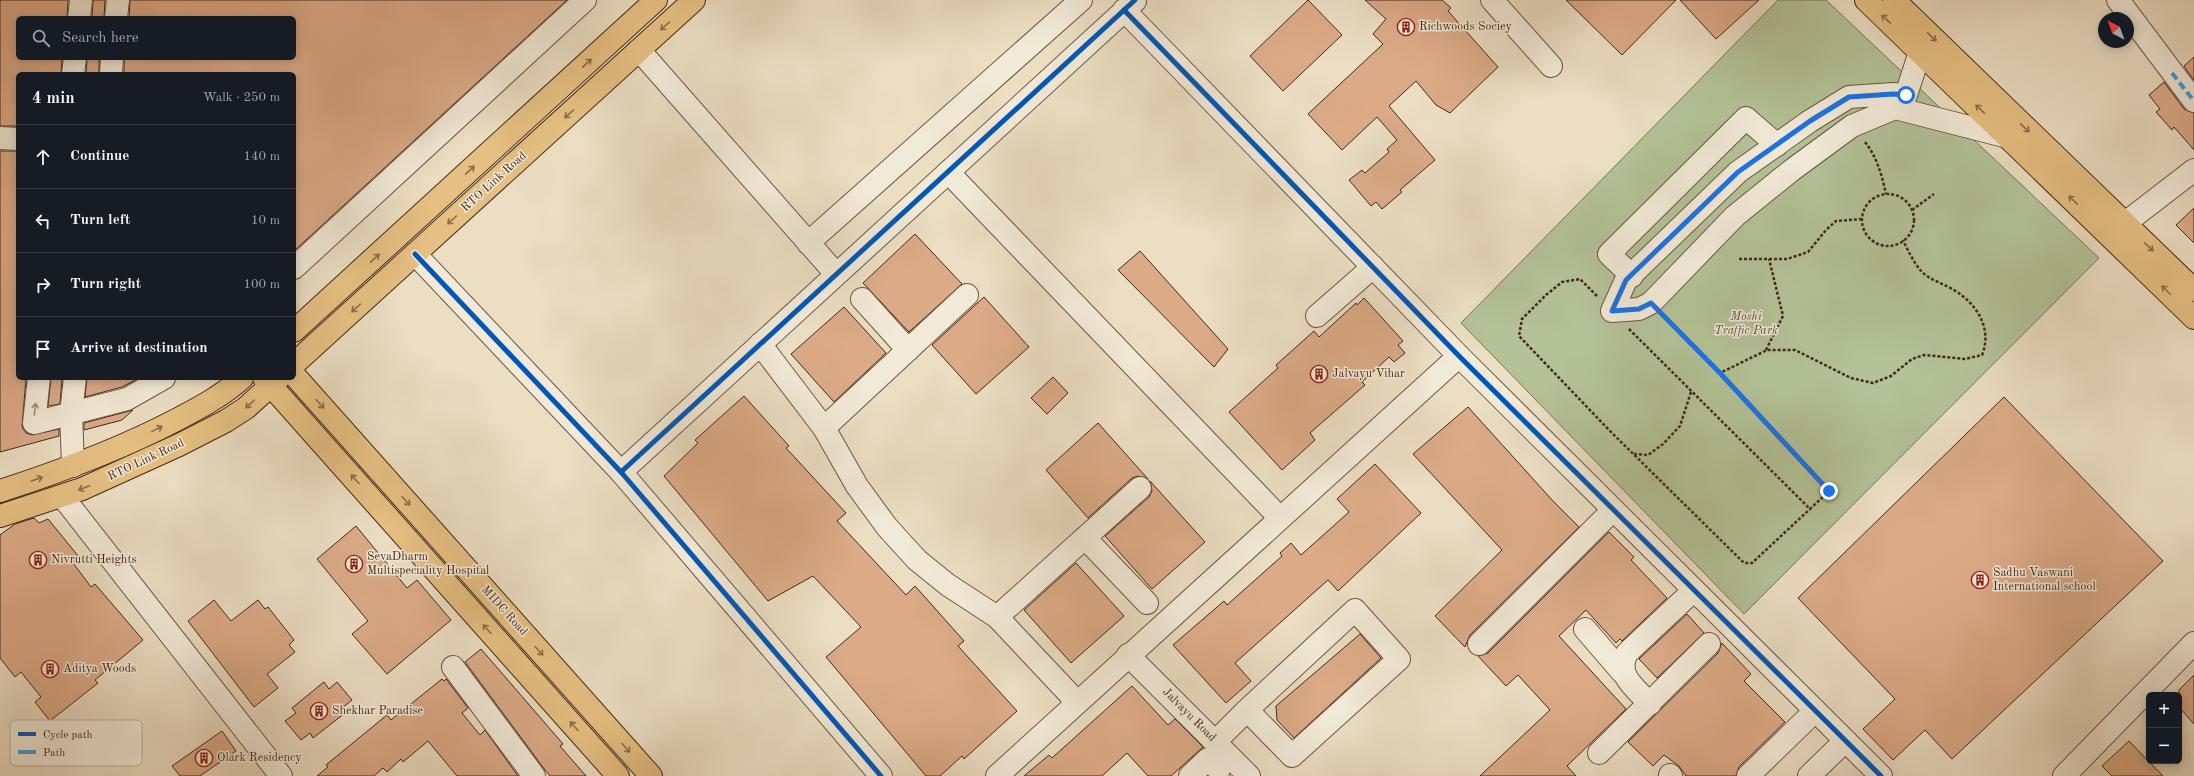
<!DOCTYPE html>
<meta charset="utf-8">
<style>
:root{--surface:#171b24;--page:#242831;--text:#f1f3f6;--muted:#9ea1a6;--line:#363941}
body{margin:0;font-family:"Old Standard TT",serif;background:var(--page);color:var(--text)}
.controls{position:absolute;right:12px;bottom:12px;display:grid;overflow:hidden;border-radius:6px;box-shadow:0 2px 10px #0003}
.controls button{width:36px;height:36px;display:grid;place-items:center;padding:0;border:0;border-bottom:1px solid var(--line);background:var(--surface);color:var(--text);font:20px sans-serif}
.compass{position:absolute;left:2098px;top:12px;width:36px;height:36px;border-radius:50%;background:var(--surface);box-shadow:0 2px 10px #0003;rotate:319deg}
.stop{position:absolute;width:12px;height:12px;margin:-9px;border:3px solid #1a73e8;border-radius:50%;background:#fff}
.stop.end{background:#1a73e8;border-color:#fff;box-shadow:0 1px 4px #0008}
.list{margin:0;padding:0;list-style:none}
h2{display:flex;justify-content:space-between;align-items:center;height:52px;margin:0;padding:0 16px;font-size:17px}
h2 small{font-size:13px;font-weight:400;color:var(--muted)}
.list li{display:grid;grid-template-columns:26px 1fr auto;gap:12px;align-items:center;box-sizing:border-box;height:64px;padding:0 16px;border-top:1px solid var(--line)}
.list b{display:block;font-size:15px;white-space:nowrap}
.list em{font-size:13px;font-style:normal;color:var(--muted)}
.icon{flex:none;width:22px;height:22px;fill:none;stroke:currentColor;stroke-width:2;stroke-linecap:round;stroke-linejoin:round}
.map{position:relative;flex:none;width:2194px;height:776px;overflow:hidden}
.search{position:absolute;background:var(--surface);box-shadow:0 2px 10px #0003;left:16px;top:16px;width:280px;height:44px;display:flex;align-items:center;gap:10px;box-sizing:border-box;padding:0 14px;border-radius:6px;color:var(--muted);font-size:15px}
.panel{position:absolute;background:var(--surface);box-shadow:0 2px 10px #0003;left:16px;top:72px;width:280px;height:308px;border-radius:6px}
.map>svg:first-child{display:block}
.green{fill:#b3c297;stroke:#7b7558}
.building{fill:#dcaa87;stroke:#432818}
.lines{fill:none;stroke-linecap:round;stroke-linejoin:round}
.minor-casing{stroke:#6d5643;stroke-width:24}
.major-casing{stroke:#432818;stroke-width:24}
.path{stroke:#432818;stroke-width:2.5;stroke-dasharray:3 2;stroke-linecap:butt}
.minor{stroke:#f2ead8;stroke-width:22}
.major{stroke:#e6bf82;stroke-width:22}
.quiet{stroke:#3f9cdf;stroke-width:4;stroke-dasharray:8 4;stroke-linecap:butt}
.cycleway-casing{stroke:#f2ead8;stroke-width:8}
.cycleway{stroke:#0057b8;stroke-width:5}
.oneway{stroke:#8c6c48}
.oneway2{stroke:#9a8978}
.route{stroke:#1a73e8;stroke-width:5}
.labels{text-anchor:middle;dominant-baseline:central;stroke-width:3;stroke-linejoin:round;paint-order:stroke}
.poi-label{font-size:12px;fill:#432818;stroke:#f2ead8;text-anchor:start}
.street-label{font-size:12px;fill:#432818;stroke:#f2ead8}
.park-label{font-size:12px;font-style:italic;fill:#5f4e38;stroke:#f2ead8}
.key{fill:#f2ead8;stroke:#beb09e;stroke-width:1}
.key-label{font-size:11px;fill:#432818}
</style>
<div class="map">
<svg width="2194" height="776" viewBox="0 0 2194 776">
<rect width="100%" height="100%" fill="#ebdec3"/>
<filter id="stains"><feTurbulence type="fractalNoise" baseFrequency=".005" numOctaves="4"/><feColorMatrix values="0 0 0 0 .2 0 0 0 0 .09 0 0 0 0 .02 0 0 0 .5 -.17"/></filter>
<radialGradient id="worn" r=".72"><stop offset=".6" stop-color="#630" stop-opacity="0"/><stop offset="1" stop-color="#630" stop-opacity=".3"/></radialGradient>
<path class="green" d="M 1778,0 L 1826,0 L 2099,258 L 1744,614 L 1461,323 Z"/>
<g class="building">
<path d="M 0,0 L 68,0 L 67,18 L 18,18 L 18,58 L 62,58 L 61,74 L 18,74 L 18,126 L 0,126 Z"/>
<path d="M 93,0 L 105,0 L 104,18 L 92,18 Z"/>
<path d="M 130,0 L 567,0 L 294,251 L 294,74 L 124,74 L 124,58 L 294,58 L 294,18 L 129,18 Z"/>
<path d="M 1308,0 L 1342,35 L 1283,91 L 1250,56 Z"/>
<path d="M 1365,0 L 1442,0 L 1451,8 L 1448,11 L 1498,67 L 1450,113 L 1436,105 L 1416,81 L 1389,106 L 1435,160 L 1400,190 L 1402,192 L 1382,209 L 1376,202 L 1371,206 L 1349,180 L 1362,170 L 1365,173 L 1389,152 L 1387,149 L 1397,140 L 1377,117 L 1342,150 L 1308,114 L 1383,44 L 1373,34 L 1386,19 Z"/>
<path d="M 1566,0 L 1676,0 L 1622,55 Z"/>
<path d="M 1680,0 L 1759,0 L 1716,39 Z"/>
<path d="M 2194,57 L 2194,80 L 2184,66 Z"/>
<path d="M 87,58 L 99,58 L 99,74 L 86,74 Z"/>
<path d="M 2164,82 L 2184,109 L 2194,113 L 2194,150 L 2174,127 L 2172,130 L 2156,112 L 2160,109 L 2149,95 Z"/>
<path d="M 0,151 L 18,151 L 18,378 L 26,378 L 22,427 L 26,433 L 32,435 L 59,429 L 59,436 L 0,452 Z"/>
<path d="M 2194,208 L 2194,243 L 2176,225 Z"/>
<path d="M 915,234 L 962,284 L 909,332 L 863,283 Z"/>
<path d="M 1140,251 L 1228,349 L 1214,367 L 1118,270 Z"/>
<path d="M 984,297 L 1029,347 L 976,394 L 932,345 Z"/>
<path d="M 1364,298 L 1403,341 L 1398,345 L 1405,353 L 1394,362 L 1389,357 L 1362,382 L 1365,385 L 1310,433 L 1315,440 L 1282,470 L 1229,412 L 1278,368 L 1276,365 L 1314,331 L 1319,337 L 1356,303 L 1357,305 Z"/>
<path d="M 844,307 L 886,353 L 834,402 L 791,354 Z"/>
<path d="M 1053,377 L 1068,393 L 1047,414 L 1031,398 Z"/>
<path d="M 51,378 L 62,378 L 60,404 L 48,406 Z"/>
<path d="M 87,378 L 139,378 L 122,387 L 85,397 Z"/>
<path d="M 744,396 L 789,446 L 786,448 L 846,513 L 837,521 L 906,595 L 915,586 L 964,641 L 958,646 L 1017,711 L 964,759 L 962,756 L 940,776 L 926,776 L 826,657 L 861,627 L 813,576 L 768,601 L 664,476 L 698,443 L 695,440 Z"/>
<path d="M 2004,397 L 2163,561 L 1952,759 L 1925,730 L 1893,760 L 1863,729 L 1895,699 L 1798,598 Z"/>
<path d="M 1468,407 L 1553,501 L 1579,527 L 1470,635 L 1465,647 L 1435,616 L 1502,550 L 1413,454 Z"/>
<path d="M 133,410 L 122,420 L 84,430 L 84,423 Z"/>
<path d="M 1098,423 L 1148,479 L 1138,476 L 1132,478 L 1088,518 L 1046,470 Z"/>
<path d="M 1375,464 L 1421,513 L 1338,591 L 1328,580 L 1235,663 L 1251,681 L 1226,703 L 1173,645 L 1224,601 L 1227,605 L 1282,556 L 1280,553 L 1291,543 L 1301,555 L 1349,512 L 1337,499 Z"/>
<path d="M 1150,481 L 1205,542 L 1152,589 L 1105,536 L 1149,497 L 1152,491 Z"/>
<path d="M 34,518 L 39,523 L 48,519 L 79,557 L 73,563 L 91,587 L 95,584 L 143,640 L 95,680 L 98,683 L 50,721 L 35,702 L 41,697 L 21,672 L 15,677 L 0,658 L 0,535 L 15,524 Z"/>
<path d="M 356,526 L 407,588 L 417,580 L 451,620 L 387,674 L 352,634 L 368,621 L 317,559 Z"/>
<path d="M 1609,532 L 1634,557 L 1631,560 L 1667,598 L 1622,641 L 1620,639 L 1616,643 L 1586,610 L 1559,636 L 1626,709 L 1567,766 L 1576,776 L 1480,776 L 1550,710 L 1518,675 L 1506,686 L 1478,656 L 1488,653 Z"/>
<path d="M 1076,563 L 1124,616 L 1071,663 L 1024,610 Z"/>
<path d="M 214,600 L 231,621 L 258,600 L 265,609 L 268,607 L 294,640 L 289,645 L 295,652 L 267,674 L 278,688 L 254,707 L 188,621 Z"/>
<path d="M 1687,614 L 1704,633 L 1657,678 L 1639,659 Z"/>
<path d="M 1360,634 L 1381,658 L 1294,738 L 1277,720 L 1276,706 Z"/>
<path d="M 1722,643 L 1751,674 L 1744,681 L 1785,722 L 1739,767 L 1736,776 L 1686,776 L 1679,766 L 1664,755 L 1653,766 L 1628,742 L 1718,653 Z"/>
<path d="M 481,649 L 563,744 L 560,746 L 586,776 L 550,776 L 545,770 L 465,662 Z"/>
<path d="M 2194,675 L 2194,724 L 2179,707 L 2179,690 Z"/>
<path d="M 442,679 L 444,681 L 446,679 L 468,708 L 462,713 L 480,735 L 485,730 L 518,776 L 457,776 L 428,741 L 403,762 L 401,759 L 387,772 L 383,768 L 374,776 L 317,776 L 328,767 L 326,765 L 387,715 L 391,720 Z"/>
<path d="M 324,682 L 329,689 L 337,682 L 352,700 L 342,708 L 345,713 L 313,738 L 310,733 L 301,740 L 285,721 L 296,713 L 292,708 Z"/>
<path d="M 1132,686 L 1168,725 L 1175,719 L 1203,747 L 1171,776 L 1148,776 L 1127,753 L 1102,776 L 1024,776 L 1049,755 L 1052,758 Z"/>
<path d="M 222,731 L 236,751 L 200,776 L 180,776 L 172,766 Z"/>
<path d="M 2129,741 L 2163,776 L 2112,776 L 2102,766 Z"/>
</g>
<g class="lines">
<defs>
<g id="minor">
<path d="M 1492,0 L 1551,66"/>
<path d="M 2118,0 L 2194,101"/>
<path d="M 1124,10 L 1459,356 L 1881,776"/>
<path d="M 79,18 L 81,0"/>
<path d="M 116,18 L 118,0"/>
<path d="M 639,50 L 836,274"/>
<path d="M 1920,52 L 1906,95 L 1893,94 L 1849,97 L 1810,121 L 1738,172 L 1626,280 L 1612,311 L 1639,309 L 1651,303 L 1735,216 L 1792,170 L 1852,126 L 1895,108 L 2008,137"/>
<path d="M 73,74 L 75,58"/>
<path d="M 111,74 L 112,58"/>
<path d="M 0,138 L 18,139"/>
<path d="M 948,172 L 1280,518"/>
<path d="M 2111,234 L 2194,170"/>
<path d="M 808,243 L 1081,0"/>
<path d="M 415,254 L 621,472 L 881,776"/>
<path d="M 294,268 L 585,0"/>
<path d="M 1632,276 L 1609,254 L 1746,118 L 1777,145"/>
<path d="M 862,299 L 908,350"/>
<path d="M 1317,316 L 1373,267"/>
<path d="M 760,344 L 824,428 L 857,486 L 887,527 L 917,560 L 948,585 L 997,617 L 1077,702"/>
<path d="M 39,378 L 34,423 L 127,399 L 164,378"/>
<path d="M 824,428 L 967,295"/>
<path d="M 73,466 L 71,413 L 75,378"/>
<path d="M 621,472 L 1135,1"/>
<path d="M 62,496 L 281,776"/>
<path d="M 1085,538 L 1147,603"/>
<path d="M 997,617 L 1140,488"/>
<path d="M 1585,629 L 1622,672"/>
<path d="M 1479,644 L 1613,510"/>
<path d="M 1128,655 L 1249,776"/>
<path d="M 453,667 L 534,776"/>
<path d="M 1650,704 C 1636,688 1615,676 1627,653 L 1693,591"/>
<path d="M 1215,742 L 1247,710 L 1292,756 L 1399,659 L 1355,610 L 1247,710"/>
<path d="M 1599,753 L 1709,644"/>
<path d="M 1670,775 L 1671,776"/>
<path d="M 997,776 L 1459,356"/>
<path d="M 1190,776 L 1208,759 L 1219,770"/>
<path d="M 1748,776 L 1815,711"/>
<path d="M 1809,776 L 1845,741"/>
<path d="M 2064,776 L 2194,643"/>
</g>
<g id="major">
<path d="M 1866,0 L 2194,318"/>
<path d="M 1894,0 L 2194,290"/>
<path d="M 294,331 L 656,0"/>
<path d="M 294,364 L 694,0"/>
<path d="M 294,375 L 651,776"/>
<path d="M 264,378 L 618,776"/>
<path d="M 0,491 C 62,471 121,449 178,419 C 201,407 223,395 242,378"/>
<path d="M 0,516 L 82,489 L 179,445 L 226,421 L 246,408 L 279,378"/>
</g>
</defs>
<use href="#minor" class="minor-casing"/>
<use href="#major" class="major-casing"/>
<g class="path">
<path d="M 1865,142 C 1877,157 1882,176 1886,194"/>
<circle cx="1888" cy="220" r="26"/>
<path d="M 1912,210 L 1934,194"/>
<path d="M 1739,259 L 1787,259 L 1808,252 L 1826,230 L 1836,221 L 1862,219"/>
<path d="M 1597,296 L 1580,279 L 1562,282 L 1546,295 L 1522,319 L 1519,336 L 1610,431 L 1744,563 L 1752,563 L 1810,509"/>
<path d="M 1664,316 L 1720,373"/>
<path d="M 1629,329 L 1810,509 L 1829,491 L 1720,373 L 1767,350 L 1795,350 L 1851,378 L 1873,383 L 1891,376 L 1912,359 L 1924,355 L 1965,359 L 1982,355 C 1993,328 1976,302 1952,289 C 1942,283 1930,280 1922,272 C 1914,263 1908,251 1903,240"/>
<path d="M 1766,350 L 1783,316 L 1769,259"/>
<path d="M 1634,454 L 1648,455 L 1663,444 L 1680,426 L 1691,392"/>
</g>
<use href="#minor" class="minor"/>
<use href="#major" class="major"/>
<path class="quiet" d="M 2172,73 L 2194,101"/>
<defs>
<g id="cycleway">
<path d="M 1124,10 L 1459,356 L 1881,776"/>
<path d="M 415,254 L 621,472 L 881,776"/>
<path d="M 621,472 L 1135,0"/>
</g>
</defs>
<use href="#cycleway" class="cycleway-casing"/>
<use href="#cycleway" class="cycleway"/>
</g>
<defs><path id="oneway-shaft" d="M-6 0H5M1.5-3L5.5 0L1.5 3" fill="none" stroke-width="1.6" stroke-linecap="round" stroke-linejoin="round"/></defs>
<g class="oneway">
<use href="#oneway-shaft" transform="translate(1886 19) rotate(-136)"/>
<use href="#oneway-shaft" transform="translate(665 26) rotate(138)"/>
<use href="#oneway-shaft" transform="translate(1932 37) rotate(44)"/>
<use href="#oneway-shaft" transform="translate(587 63) rotate(-43)"/>
<use href="#oneway-shaft" transform="translate(1980 109) rotate(-136)"/>
<use href="#oneway-shaft" transform="translate(569 114) rotate(138)"/>
<use href="#oneway-shaft" transform="translate(2025 128) rotate(44)"/>
<use href="#oneway-shaft" transform="translate(470 170) rotate(-43)"/>
<use href="#oneway-shaft" transform="translate(2073 200) rotate(-136)"/>
<use href="#oneway-shaft" transform="translate(452 220) rotate(138)"/>
<use href="#oneway-shaft" transform="translate(2149 247) rotate(43)"/>
<use href="#oneway-shaft" transform="translate(375 258) rotate(-43)"/>
<use href="#oneway-shaft" transform="translate(2166 290) rotate(-135)"/>
<use href="#oneway-shaft" transform="translate(356 308) rotate(138)"/>
<use href="#oneway-shaft" transform="translate(250 404) rotate(139)"/>
<use href="#oneway-shaft" transform="translate(320 404) rotate(48)"/>
<use href="#oneway-shaft" transform="translate(157 429) rotate(-26)"/>
<use href="#oneway-shaft" transform="translate(37 479) rotate(-19)"/>
<use href="#oneway-shaft" transform="translate(355 479) rotate(-132)"/>
<use href="#oneway-shaft" transform="translate(84 488) rotate(159)"/>
<use href="#oneway-shaft" transform="translate(406 501) rotate(48)"/>
<use href="#oneway-shaft" transform="translate(487 629) rotate(-132)"/>
<use href="#oneway-shaft" transform="translate(539 651) rotate(48)"/>
<use href="#oneway-shaft" transform="translate(574 726) rotate(-132)"/>
<use href="#oneway-shaft" transform="translate(626 748) rotate(48)"/>
</g>
<use class="oneway2" href="#oneway-shaft" transform="translate(35 409) rotate(-84)"/>
<g class="lines">
<path class="route" d="M 1829,491 L 1720,373 L 1651,303 L 1639,309 L 1612,311 L 1626,280 L 1738,172 L 1810,121 L 1849,97 L 1893,94 L 1906,95"/>
</g>
<defs>
<symbol id="building-ring" viewBox="-11 -11 22 22"><circle r="9.5" fill="#f2ead8" stroke="#8f2418" stroke-width="1.5"/><path d="M-4-6H4V6H1V3H-1V6H-4ZM-2.5-4.3h1.7v1.8h-1.7ZM.8-4.3h1.7v1.8H.8ZM-2.5-1h1.7V.8h-1.7ZM.8-1h1.7V.8H.8Z" fill="#8f2418"/></symbol>
</defs>
<g fill-rule="evenodd">
<use href="#building-ring" x="1396" y="17" width="20" height="20"/>
<use href="#building-ring" x="1309" y="364" width="20" height="20"/>
<use href="#building-ring" x="28" y="550" width="20" height="20"/>
<use href="#building-ring" x="344" y="554" width="20" height="20"/>
<use href="#building-ring" x="1970" y="570" width="20" height="20"/>
<use href="#building-ring" x="40" y="659" width="20" height="20"/>
<use href="#building-ring" x="309" y="701" width="20" height="20"/>
<use href="#building-ring" x="194" y="748" width="20" height="20"/>
</g>
<g class="labels">
<g class="poi-label">
<text x="1419" y="27">Richwoods Sociey</text>
<text x="1332" y="374">Jalvayu Vihar</text>
<text x="367" y="557">SevaDharm<tspan x="367" dy="14">Multispeciality Hospital</tspan></text>
<text x="51" y="560">Nivrutti Heights</text>
<text x="1993" y="573">Sadhu Vaswani<tspan x="1993" dy="14">International school</tspan></text>
<text x="63" y="669">Aditya Woods</text>
<text x="332" y="711">Shekhar Paradise</text>
<text x="217" y="758">Olark Residency</text>
</g>
<g class="street-label">
<text transform="translate(494 182) rotate(-42)">RTO Link Road</text>
<text transform="translate(146 460) rotate(-25)">RTO Link Road</text>
<text transform="translate(504 611) rotate(48)">MIDC Road</text>
<text transform="translate(1189 715) rotate(45)">Jalvayu Road</text>
</g>
<g class="park-label">
<text x="1746" y="317">Moshi<tspan x="1746" dy="14">Traffic Park</tspan></text>
</g>
</g>
<rect x="10" y="720" width="132" height="46" rx="6" class="key"/>
<rect x="18" y="732" width="18" height="4" fill="#0057b8"/>
<rect x="18" y="750" width="18" height="4" fill="#3f9cdf"/>
<g class="key-label">
<text x="43" y="738">Cycle path</text>
<text x="43" y="756">Path</text>
</g>
<rect width="100%" height="100%" filter="url(#stains)"/>
<rect width="100%" height="100%" fill="url(#worn)"/>
</svg>
<div class="controls">
<button>+</button>
<button>−</button>
</div>
<svg class="compass" viewBox="-18 -18 36 36"><path d="M0-13l5 13h-10z" fill="#e53935"/><path d="M0 13l5-13h-10z" fill="#9ea1a6"/></svg>
<div class="stop" style="left:1906px;top:95px"></div>
<div class="stop end" style="left:1829px;top:491px"></div>
<div class="search"><svg class="icon" aria-label="search" viewBox="0 0 24 24"><circle cx="10" cy="10" r="6"/><path d="M15 15l6 6"/></svg>Search here</div>
<section class="panel">
<h2>4 min<small>Walk · 250 m</small></h2>
<ul class="list">
<li><svg class="icon" aria-label="ahead" viewBox="0 0 24 24"><path d="M12 20V5M6 11l6-6 6 6"/></svg><div><b>Continue</b></div><em>140 m</em></li>
<li><svg class="icon" aria-label="left" viewBox="0 0 24 24"><path d="M17 20v-9H6M10 6l-5 5 5 5"/></svg><div><b>Turn left</b></div><em>10 m</em></li>
<li><svg class="icon" aria-label="right" viewBox="0 0 24 24"><path d="M7 20v-9h11M14 6l5 5-5 5"/></svg><div><b>Turn right</b></div><em>100 m</em></li>
<li><svg class="icon" aria-label="arrive" viewBox="0 0 24 24"><path d="M6 21V4h12l-3 4 3 4H6"/></svg><div><b>Arrive at destination</b></div></li>
</ul>
</section>
</div>
